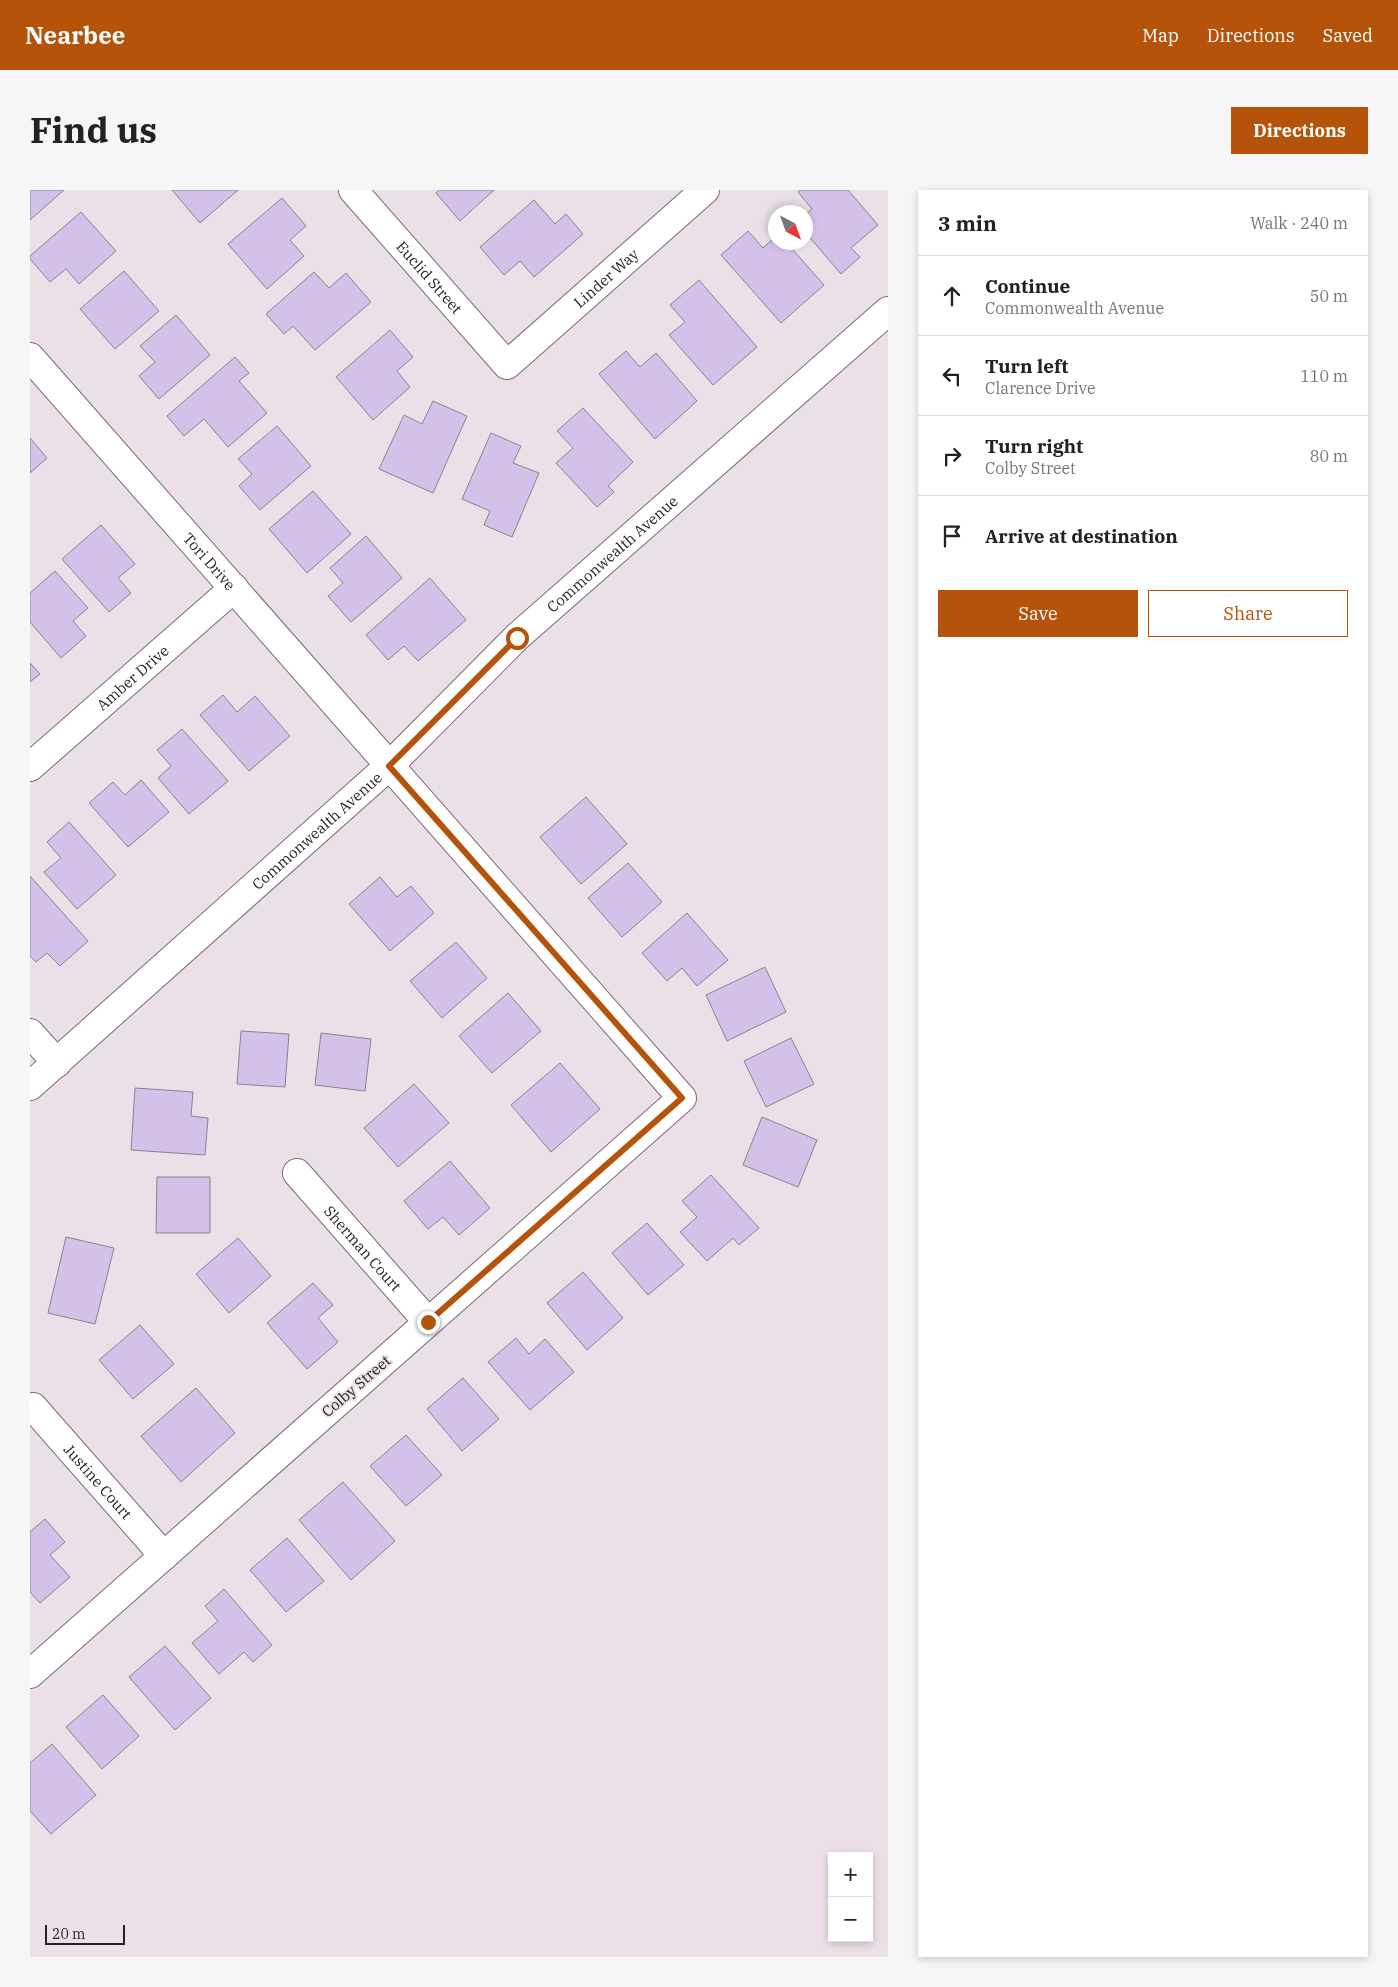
<!DOCTYPE html>
<meta charset="utf-8">
<style>
:root{--surface:#fff;--page:#f6f6f6;--text:#222;--muted:#767676;--line:#e0e0e0;--accent:#b45309}
body{margin:0;font-family:"IBM Plex Serif",serif;background:var(--page);color:var(--text)}
.controls{position:absolute;right:15px;bottom:15px;display:grid;overflow:hidden;border-radius:0px;box-shadow:0 2px 8px #0003}
.controls button{width:45px;height:45px;display:grid;place-items:center;padding:0;border:0;border-bottom:1px solid var(--line);background:var(--surface);color:var(--text);font:25px sans-serif}
.compass{position:absolute;left:738px;top:15px;width:45px;height:45px;border-radius:50%;background:var(--surface);box-shadow:0 2px 8px #0003;rotate:139deg}
.scale{position:absolute;left:15px;bottom:12px;width:80px;box-sizing:border-box;padding-left:5px;border:2px solid #272325;border-top:0;font-size:14px;line-height:18px;white-space:nowrap;color:#272325;-webkit-text-stroke:4px #ebe0e7;paint-order:stroke}
.stop{position:absolute;width:15px;height:15px;margin:-11px;border:4px solid #b45309;border-radius:50%;background:#fff}
.stop.end{background:#b45309;border-color:#fff;box-shadow:0 1px 5px #0008}
.list{margin:0;padding:0;list-style:none}
h2{display:flex;justify-content:space-between;align-items:center;height:65px;margin:0;padding:0 20px;font-size:21px}
h2 small{font-size:16px;font-weight:400;color:var(--muted)}
.list li{display:grid;grid-template-columns:32px 1fr auto;gap:15px;align-items:center;box-sizing:border-box;height:80px;padding:0 20px;border-top:1px solid var(--line)}
.list b{display:block;font-size:19px;white-space:nowrap}
.list p{margin:0;font-size:16px;white-space:nowrap;color:var(--muted)}
.list em{font-size:16px;font-style:normal;color:var(--muted)}
.actions{display:flex;gap:10px;padding:15px 20px}
.actions a{flex:1;padding:11px 0;border:1px solid var(--accent);border-radius:0px;text-align:center;font-size:18px;color:var(--accent)}
.actions .main{background:var(--accent);color:#fff}
.icon{flex:none;width:28px;height:28px;fill:none;stroke:currentColor;stroke-width:2;stroke-linecap:round;stroke-linejoin:round}
.map{position:relative;flex:none;width:858px;height:1767px;overflow:hidden;border-radius:0px}
header{display:flex;align-items:center;gap:30px;box-sizing:border-box;height:70px;padding:0 25px;background:var(--accent);color:#fff}
header strong{font-size:24px}
nav{display:flex;gap:28px;margin-inline-start:auto;font-size:18px}
.intro{display:flex;align-items:center;justify-content:space-between;box-sizing:border-box;height:120px;padding:0 30px}
h1{margin:0;font-size:35px}
.button{padding:12px 22px;border-radius:0px;background:var(--accent);color:#fff;font-size:18px;font-weight:700}
main{display:flex;gap:30px;padding:0 30px}
aside{flex:1;background:var(--surface);border-radius:0px;box-shadow:0 2px 8px #0003}
.map>svg:first-child{display:block}
.building{fill:#d3c1ea;stroke:#88848e}
.lines{fill:none;stroke-linecap:round;stroke-linejoin:round}
.street-casing{stroke:#776d73;stroke-width:30}
.street{stroke:#fff;stroke-width:28}
.route{stroke:#b45309;stroke-width:6}
.labels{text-anchor:middle;dominant-baseline:central;stroke-width:4;stroke-linejoin:round;paint-order:stroke}
.street-label{font-size:15px;fill:#272325;stroke:#ebe0e7}
</style>
<header>
<strong>Nearbee</strong>
<nav><a>Map</a><a>Directions</a><a>Saved</a></nav>
</header>
<div class="intro"><h1>Find us</h1><a class="button">Directions</a></div>
<main>
<div class="map">
<svg width="858" height="1767" viewBox="0 0 858 1767">
<rect width="100%" height="100%" fill="#ebe0e7"/>
<g class="building">
<path d="M 0,0 L 34,0 L 0,30 Z"/>
<path d="M 142,0 L 208,0 L 170,33 Z"/>
<path d="M 409,0 L 464,0 L 430,31 L 406,3 Z"/>
<path d="M 770,0 L 818,0 L 848,35 L 821,58 L 830,67 L 811,84 L 776,43 L 776,24 L 782,19 L 768,2 Z"/>
<path d="M 252,8 L 276,36 L 260,50 L 274,66 L 237,99 L 198,54 Z"/>
<path d="M 504,10 L 525,34 L 536,24 L 553,44 L 504,87 L 490,71 L 474,85 L 450,57 Z"/>
<path d="M 51,22 L 86,61 L 49,94 L 36,79 L 20,92 L 0,69 L 0,66 Z"/>
<path d="M 718,41 L 733,58 L 746,46 L 746,52 L 756,52 L 794,95 L 751,133 L 691,65 Z"/>
<path d="M 94,81 L 129,121 L 85,159 L 50,119 Z"/>
<path d="M 284,82 L 299,98 L 316,83 L 341,112 L 285,160 L 263,136 L 254,144 L 236,124 Z"/>
<path d="M 669,90 L 727,157 L 683,195 L 639,145 L 655,132 L 640,115 Z"/>
<path d="M 146,125 L 180,165 L 129,209 L 109,186 L 125,172 L 110,156 Z"/>
<path d="M 360,140 L 383,167 L 367,181 L 380,197 L 343,230 L 306,187 Z"/>
<path d="M 596,161 L 610,177 L 626,163 L 667,211 L 625,249 L 569,184 Z"/>
<path d="M 205,167 L 219,183 L 209,191 L 237,223 L 198,257 L 174,229 L 154,246 L 137,226 Z"/>
<path d="M 403,211 L 437,226 L 403,303 L 349,279 L 374,225 L 392,234 Z"/>
<path d="M 553,218 L 603,272 L 578,296 L 584,302 L 567,317 L 526,273 L 543,258 L 527,241 Z"/>
<path d="M 247,236 L 281,276 L 230,320 L 209,296 L 222,284 L 208,269 Z"/>
<path d="M 461,243 L 491,256 L 483,273 L 509,283 L 482,347 L 454,335 L 460,321 L 432,309 Z"/>
<path d="M 0,248 L 17,268 L 0,283 Z"/>
<path d="M 283,301 L 321,344 L 277,383 L 239,339 Z"/>
<path d="M 71,335 L 105,374 L 88,388 L 101,403 L 79,422 L 32,369 Z"/>
<path d="M 336,346 L 372,388 L 321,432 L 298,406 L 313,393 L 300,378 Z"/>
<path d="M 25,381 L 58,418 L 43,431 L 56,446 L 31,468 L 0,432 L 0,403 Z"/>
<path d="M 400,388 L 436,430 L 388,471 L 374,456 L 358,470 L 336,445 Z"/>
<path d="M 0,473 L 10,484 L 0,492 Z"/>
<path d="M 193,505 L 207,522 L 225,506 L 260,546 L 219,581 L 170,525 Z"/>
<path d="M 152,539 L 198,591 L 159,624 L 128,588 L 141,576 L 127,560 Z"/>
<path d="M 111,590 L 139,622 L 98,657 L 59,613 L 83,592 L 95,605 Z"/>
<path d="M 556,607 L 597,654 L 551,694 L 510,647 Z"/>
<path d="M 39,632 L 86,685 L 47,719 L 14,682 L 31,668 L 17,652 Z"/>
<path d="M 598,673 L 632,712 L 592,747 L 558,708 Z"/>
<path d="M 0,686 L 58,751 L 30,776 L 17,763 L 6,772 L 0,766 Z"/>
<path d="M 350,687 L 367,707 L 381,696 L 404,723 L 360,761 L 319,714 Z"/>
<path d="M 657,723 L 698,770 L 667,796 L 652,778 L 637,791 L 612,763 Z"/>
<path d="M 426,752 L 457,788 L 412,828 L 380,791 Z"/>
<path d="M 735,777 L 756,822 L 697,851 L 676,805 Z"/>
<path d="M 478,803 L 511,841 L 462,883 L 429,846 Z"/>
<path d="M 211,841 L 259,844 L 255,897 L 207,894 Z"/>
<path d="M 291,843 L 341,849 L 335,901 L 285,895 Z"/>
<path d="M 761,848 L 784,894 L 736,917 L 714,871 Z"/>
<path d="M 530,873 L 570,919 L 521,962 L 481,915 Z"/>
<path d="M 384,894 L 419,933 L 368,977 L 334,938 Z"/>
<path d="M 105,898 L 163,902 L 161,926 L 178,928 L 175,965 L 101,960 Z"/>
<path d="M 732,927 L 787,950 L 768,997 L 713,975 Z"/>
<path d="M 420,971 L 460,1018 L 429,1045 L 413,1027 L 398,1039 L 374,1011 Z"/>
<path d="M 681,985 L 729,1038 L 709,1055 L 703,1048 L 677,1071 L 650,1042 L 667,1027 L 652,1011 Z"/>
<path d="M 127,987 L 180,987 L 180,1043 L 126,1043 Z"/>
<path d="M 617,1033 L 654,1075 L 618,1105 L 582,1063 Z"/>
<path d="M 36,1047 L 84,1058 L 65,1134 L 18,1123 Z"/>
<path d="M 208,1048 L 241,1086 L 199,1123 L 166,1084 Z"/>
<path d="M 553,1082 L 593,1128 L 557,1160 L 517,1113 Z"/>
<path d="M 283,1093 L 303,1115 L 288,1128 L 308,1152 L 277,1179 L 237,1133 Z"/>
<path d="M 110,1135 L 144,1174 L 103,1209 L 69,1170 Z"/>
<path d="M 486,1148 L 499,1164 L 515,1149 L 544,1182 L 500,1220 L 458,1172 Z"/>
<path d="M 433,1188 L 469,1229 L 432,1261 L 397,1219 Z"/>
<path d="M 166,1198 L 205,1243 L 151,1292 L 111,1246 Z"/>
<path d="M 376,1245 L 412,1285 L 376,1316 L 340,1276 Z"/>
<path d="M 313,1292 L 365,1351 L 321,1390 L 269,1330 Z"/>
<path d="M 15,1329 L 35,1352 L 20,1365 L 40,1387 L 10,1413 L 0,1402 L 0,1342 Z"/>
<path d="M 257,1348 L 294,1391 L 256,1422 L 220,1380 Z"/>
<path d="M 194,1399 L 242,1455 L 223,1472 L 214,1462 L 189,1484 L 162,1453 L 188,1431 L 175,1416 Z"/>
<path d="M 135,1456 L 181,1508 L 145,1540 L 99,1487 Z"/>
<path d="M 73,1505 L 109,1546 L 72,1579 L 36,1537 Z"/>
<path d="M 22,1554 L 66,1605 L 21,1644 L 0,1621 L 0,1573 Z"/>
</g>
<g class="lines">
<defs>
<g id="street">
<path id="s1" d="M 323,0 L 477,175 L 675,0"/>
<path id="s2" d="M 0,167 L 652,908 L 0,1484"/>
<path id="s3" d="M 0,577 L 204,398"/>
<path d="M 0,843 L 27,873"/>
<path id="s4" d="M 0,896 L 359,576 L 487,447 L 858,121"/>
<path id="s5" d="M 267,983 L 398,1132"/>
<path id="s6" d="M 3,1217 L 134,1366"/>
</g>
</defs>
<use href="#street" class="street-casing"/>
<use href="#street" class="street"/>
</g>
<g class="lines">
<path class="route" d="M 398,1132 L 652,908 L 359,576 L 487,448"/>
</g>
<g class="labels">
<g class="street-label">
<text stroke="none"><textPath href="#s1" startOffset="116">Euclid Street</textPath></text>
<text stroke="none"><textPath href="#s1" startOffset="365">Linder Way</textPath></text>
<text stroke="none"><textPath href="#s4" startOffset="789">Commonwealth Avenue</textPath></text>
<text stroke="none"><textPath href="#s2" startOffset="272">Tori Drive</textPath></text>
<text stroke="none"><textPath href="#s3" startOffset="136">Amber Drive</textPath></text>
<text stroke="none"><textPath href="#s4" startOffset="384">Commonwealth Avenue</textPath></text>
<text stroke="none"><textPath href="#s5" startOffset="100">Sherman Court</textPath></text>
<text transform="translate(326 1196) rotate(-41)">Colby Street</text>
<text stroke="none"><textPath href="#s6" startOffset="99">Justine Court</textPath></text>
</g>
</g>
</svg>
<div class="controls">
<button>+</button>
<button>−</button>
</div>
<svg class="compass" viewBox="-18 -18 36 36"><path d="M0-13l5 13h-10z" fill="#e53935"/><path d="M0 13l5-13h-10z" fill="#767676"/></svg>
<div class="scale">20 m</div>
<div class="stop" style="left:487px;top:448px"></div>
<div class="stop end" style="left:398px;top:1132px"></div>
</div>
<aside>
<h2>3 min<small>Walk · 240 m</small></h2>
<ul class="list">
<li><svg class="icon" aria-label="ahead" viewBox="0 0 24 24"><path d="M12 20V5M6 11l6-6 6 6"/></svg><div><b>Continue</b><p>Commonwealth Avenue</p></div><em>50 m</em></li>
<li><svg class="icon" aria-label="left" viewBox="0 0 24 24"><path d="M17 20v-9H6M10 6l-5 5 5 5"/></svg><div><b>Turn left</b><p>Clarence Drive</p></div><em>110 m</em></li>
<li><svg class="icon" aria-label="right" viewBox="0 0 24 24"><path d="M7 20v-9h11M14 6l5 5-5 5"/></svg><div><b>Turn right</b><p>Colby Street</p></div><em>80 m</em></li>
<li><svg class="icon" aria-label="arrive" viewBox="0 0 24 24"><path d="M6 21V4h12l-3 4 3 4H6"/></svg><div><b>Arrive at destination</b></div></li>
</ul>
<div class="actions"><a class="main">Save</a><a>Share</a></div>
</aside>
</main>
